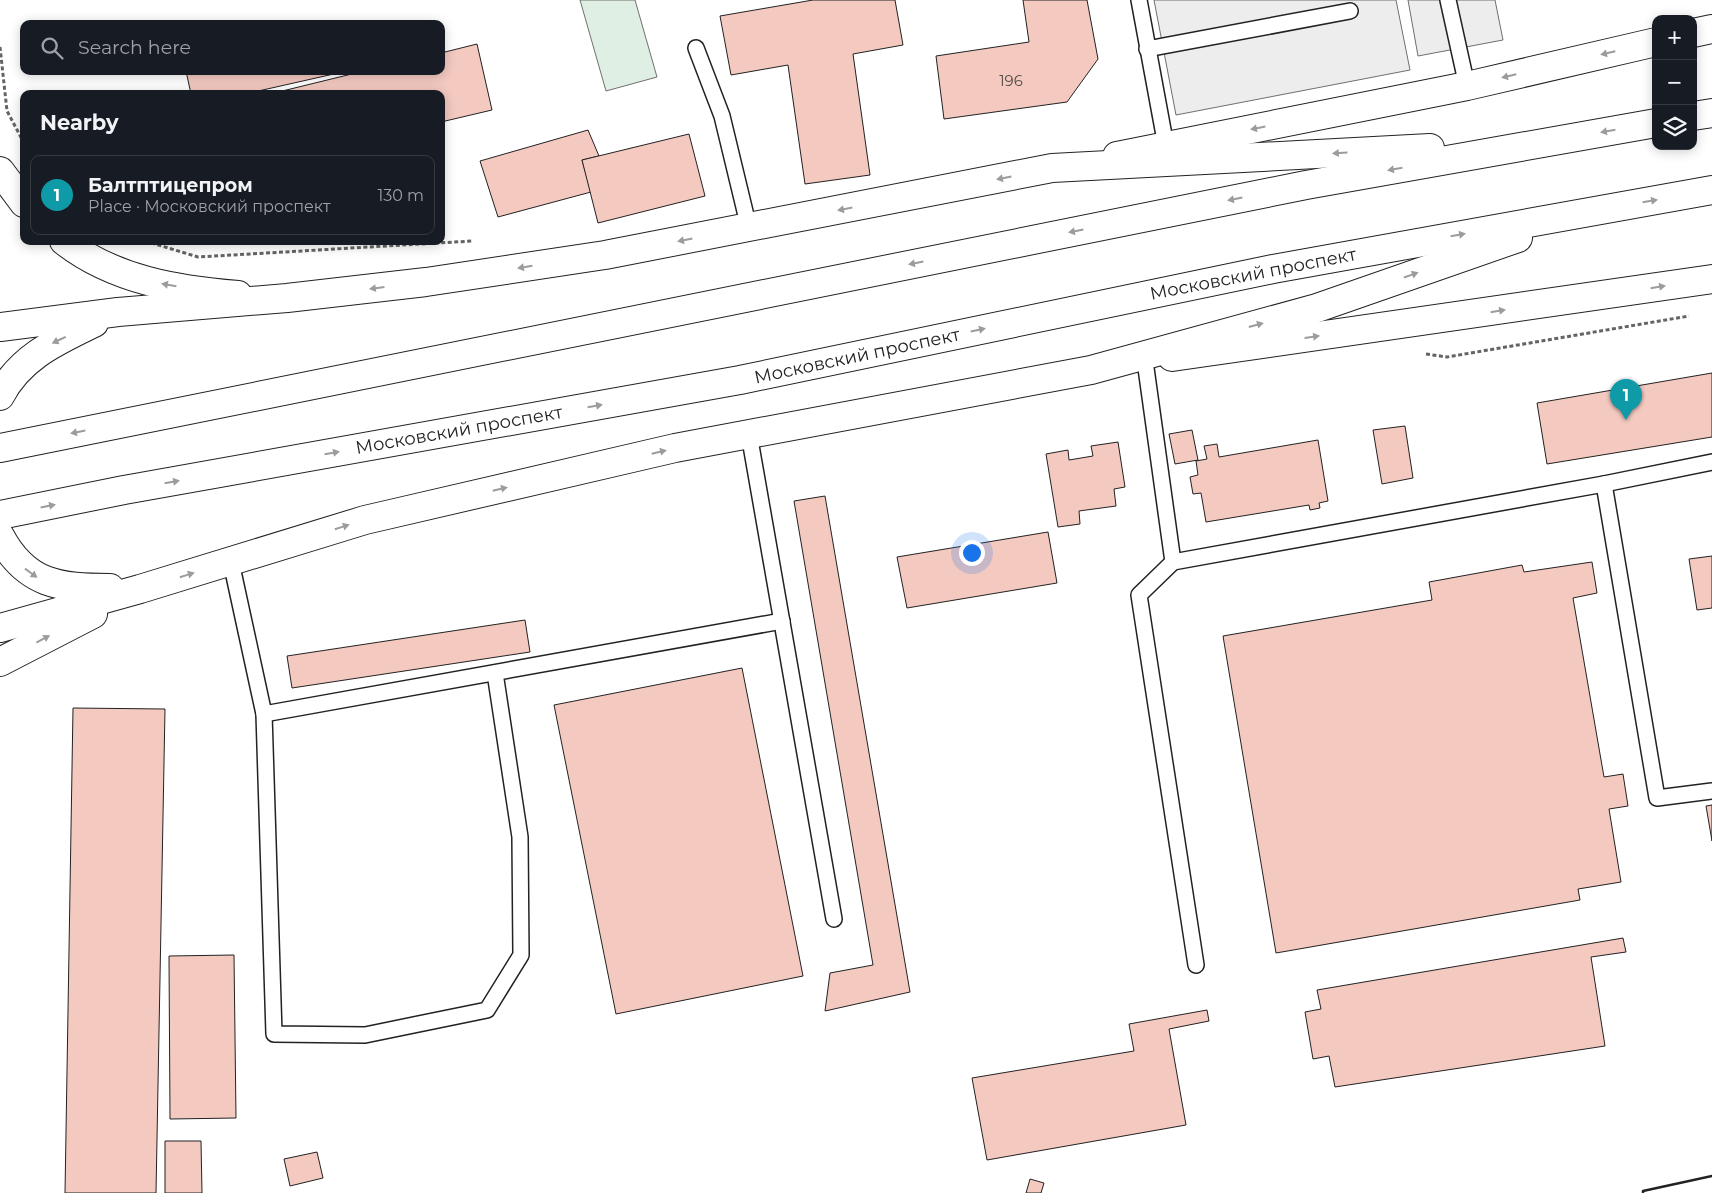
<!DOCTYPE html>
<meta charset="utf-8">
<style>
:root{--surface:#171b24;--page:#20242c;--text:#f1f3f6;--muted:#9ea1a6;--line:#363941;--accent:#c62828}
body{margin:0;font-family:Montserrat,sans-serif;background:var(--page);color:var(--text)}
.controls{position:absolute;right:15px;top:15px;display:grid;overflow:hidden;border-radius:10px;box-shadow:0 2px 12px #0003}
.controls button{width:45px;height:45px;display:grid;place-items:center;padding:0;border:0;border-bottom:1px solid var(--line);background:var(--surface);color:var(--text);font:25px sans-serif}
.you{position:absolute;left:971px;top:552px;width:18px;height:18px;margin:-12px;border:4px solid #fff;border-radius:50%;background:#1a73e8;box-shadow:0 0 0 8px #1a73e833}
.badge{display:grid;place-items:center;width:32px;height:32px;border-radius:50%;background:var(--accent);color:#fff;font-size:16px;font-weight:700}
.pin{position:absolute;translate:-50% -41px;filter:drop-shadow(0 1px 2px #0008)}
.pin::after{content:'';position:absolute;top:26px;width:18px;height:15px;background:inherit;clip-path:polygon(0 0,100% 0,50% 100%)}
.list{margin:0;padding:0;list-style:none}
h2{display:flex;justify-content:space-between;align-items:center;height:65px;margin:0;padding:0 20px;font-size:21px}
h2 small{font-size:16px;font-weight:400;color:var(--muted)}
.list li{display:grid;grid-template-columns:32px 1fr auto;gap:15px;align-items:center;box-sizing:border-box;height:80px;margin:0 10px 10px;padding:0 10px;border:1px solid var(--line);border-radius:10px}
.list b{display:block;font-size:19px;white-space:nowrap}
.list p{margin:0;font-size:16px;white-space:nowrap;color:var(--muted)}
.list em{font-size:16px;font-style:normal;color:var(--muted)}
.icon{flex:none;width:28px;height:28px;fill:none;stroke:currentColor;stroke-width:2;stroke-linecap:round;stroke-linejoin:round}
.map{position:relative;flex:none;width:1712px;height:1193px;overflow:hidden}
.search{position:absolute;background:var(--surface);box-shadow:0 2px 12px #0003;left:20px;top:20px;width:425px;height:55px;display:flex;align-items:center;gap:12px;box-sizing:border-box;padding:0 18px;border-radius:10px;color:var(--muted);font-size:19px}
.panel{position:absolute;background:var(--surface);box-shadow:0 2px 12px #0003;left:20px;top:90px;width:425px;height:155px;border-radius:10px}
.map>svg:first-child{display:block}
.green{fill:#e0efe3;stroke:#6f6f6f}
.parking{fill:#ededed;stroke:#6f6f6f}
.building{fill:#f3c9c0;stroke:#222}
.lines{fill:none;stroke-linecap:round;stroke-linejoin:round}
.lane-casing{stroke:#222;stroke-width:18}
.street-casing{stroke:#222;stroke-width:30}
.secondary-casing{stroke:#222;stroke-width:30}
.primary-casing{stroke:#222;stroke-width:30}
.path{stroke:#646464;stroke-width:3;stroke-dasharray:4 2.5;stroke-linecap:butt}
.lane{stroke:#fff;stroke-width:15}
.street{stroke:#fff;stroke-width:28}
.secondary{stroke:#fff;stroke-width:28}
.primary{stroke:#fff;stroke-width:28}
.wall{stroke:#222;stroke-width:2.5}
.oneway{fill:#9c9c9c}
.labels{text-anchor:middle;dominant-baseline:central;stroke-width:4;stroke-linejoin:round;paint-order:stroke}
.number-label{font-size:15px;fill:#564c4a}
.street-label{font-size:18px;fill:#222;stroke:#fff}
</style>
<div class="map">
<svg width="1712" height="1193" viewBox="0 0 1712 1193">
<rect width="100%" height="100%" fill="#fff"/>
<path class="green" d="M 580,0 L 635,0 L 657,77 L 606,91 Z"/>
<g class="parking">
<path d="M 1154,0 L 1396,0 L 1410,70 L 1176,115 Z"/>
<path d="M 1408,0 L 1495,0 L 1503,40 L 1418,56 Z"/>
</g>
<g class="building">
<path d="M 813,0 L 895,0 L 903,45 L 853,54 L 870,175 L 805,184 L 788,65 L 731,75 L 720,16 Z"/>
<path d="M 1023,0 L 1087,0 L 1098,59 L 1067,102 L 944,119 L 936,56 L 1029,42 Z"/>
<path d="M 477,44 L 492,110 L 441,122 L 441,94 L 270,94 L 364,71 L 441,71 L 441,53 Z"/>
<path d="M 186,71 L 347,71 L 245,94 L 191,94 Z"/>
<path d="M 588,130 L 599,156 L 582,160 L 591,192 L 498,217 L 480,161 Z"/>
<path d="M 689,134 L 705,196 L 598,223 L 582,160 Z"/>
<path d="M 1712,373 L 1712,437 L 1547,464 L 1537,403 Z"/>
<path d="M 1405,426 L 1413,478 L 1382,484 L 1373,430 Z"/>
<path d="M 1192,430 L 1198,460 L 1175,464 L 1169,434 Z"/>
<path d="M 1318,440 L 1328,501 L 1319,503 L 1320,508 L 1310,510 L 1309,505 L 1206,522 L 1201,493 L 1193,494 L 1190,477 L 1198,475 L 1196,461 L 1207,459 L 1204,446 L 1217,444 L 1219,457 Z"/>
<path d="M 1118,442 L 1125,487 L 1114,489 L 1116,506 L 1079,511 L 1080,524 L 1058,527 L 1046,454 L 1068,450 L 1069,460 L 1093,456 L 1091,446 Z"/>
<path d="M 825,496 L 910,992 L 825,1011 L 830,973 L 873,965 L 794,501 Z"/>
<path d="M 1048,532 L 1057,583 L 907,608 L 897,557 Z"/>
<path d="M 1712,556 L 1712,608 L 1697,610 L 1689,559 Z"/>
<path d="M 1592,562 L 1597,593 L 1573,598 L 1604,777 L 1623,774 L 1628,806 L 1609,809 L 1621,882 L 1578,889 L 1580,900 L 1276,953 L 1223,636 L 1432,600 L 1429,582 L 1522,565 L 1524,572 Z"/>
<path d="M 525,620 L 530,652 L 292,688 L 287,656 Z"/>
<path d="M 742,668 L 803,976 L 616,1014 L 554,705 Z"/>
<path d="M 73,708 L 165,709 L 156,1193 L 65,1193 Z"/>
<path d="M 1712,805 L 1712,841 L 1706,806 Z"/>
<path d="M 1623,938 L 1626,952 L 1591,957 L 1605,1046 L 1335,1087 L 1329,1056 L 1313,1059 L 1305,1012 L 1321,1009 L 1317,990 Z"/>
<path d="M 234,955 L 236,1118 L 170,1119 L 169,956 Z"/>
<path d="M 1207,1010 L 1209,1021 L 1169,1029 L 1186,1125 L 987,1160 L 972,1078 L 1134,1051 L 1129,1024 Z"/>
<path d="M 165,1141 L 201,1141 L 202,1193 L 165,1193 Z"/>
<path d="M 317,1152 L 323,1178 L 290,1186 L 284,1159 Z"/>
<path d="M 1030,1179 L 1044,1183 L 1041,1193 L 1026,1193 Z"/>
</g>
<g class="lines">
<defs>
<g id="lane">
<path d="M 1139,0 L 1166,146"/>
<path d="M 1448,0 L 1467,86"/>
<path d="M 696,48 L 722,116 L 749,228"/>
<path d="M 1147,49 L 1350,11"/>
<path d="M 1145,361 L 1173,562 L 1139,595 L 1196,965"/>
<path d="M 749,434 L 834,919"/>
<path d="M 1604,484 L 1657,798 L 1712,791"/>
<path d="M 231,562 L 264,714 L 274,1034 L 365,1035 L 487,1010 L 521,955 L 520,837 L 495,673"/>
<path d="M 1173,562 L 1604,484 L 1712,462"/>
<path d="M 264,714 L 782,621"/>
</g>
<g id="street">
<path d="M 1693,33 L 1712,29"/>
<path d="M 1117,156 L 1467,86 L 1656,42"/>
<path d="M 1172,357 L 1712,279"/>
</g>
<g id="secondary">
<path d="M 0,171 L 24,203"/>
<path d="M 64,241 C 114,280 177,290 238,295"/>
</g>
<g id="primary">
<path d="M 1693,116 L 1712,113"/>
<path d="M 0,327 L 118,312 L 287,298 L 426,282 L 605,255 L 1052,168 L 1430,148"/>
<path d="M 0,396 C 20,357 57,341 94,323"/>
<path d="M 0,448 L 1306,185 L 1656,123"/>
<path d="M 0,515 L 124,490 L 740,380 L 1273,269 L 1712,190"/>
<path d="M 0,536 C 26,585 60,588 110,588"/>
<path d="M 0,628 L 140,589 L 365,520 L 675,448 L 1091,370 L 1317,308 L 1518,238"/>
<path d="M 0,662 L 93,614"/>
</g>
</defs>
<use href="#lane" class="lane-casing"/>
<use href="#street" class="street-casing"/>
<use href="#secondary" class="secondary-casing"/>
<use href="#primary" class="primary-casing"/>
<g class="path">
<path d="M 0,47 L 7,111 L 24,143"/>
<path d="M 145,241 L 198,257 L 472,241"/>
<path d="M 1426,354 L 1447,357 L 1689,316"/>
</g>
<use href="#lane" class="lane"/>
<use href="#street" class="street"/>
<use href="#secondary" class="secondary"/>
<use href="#primary" class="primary"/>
<path class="wall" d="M 1643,1193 L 1643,1191 L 1712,1176"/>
</g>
<defs><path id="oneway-solid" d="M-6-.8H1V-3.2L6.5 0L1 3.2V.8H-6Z" transform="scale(1.25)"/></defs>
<g class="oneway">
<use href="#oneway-solid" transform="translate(1608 53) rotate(167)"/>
<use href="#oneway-solid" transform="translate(1509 76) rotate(167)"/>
<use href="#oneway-solid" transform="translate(1258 128) rotate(169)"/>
<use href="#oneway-solid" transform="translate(1608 131) rotate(170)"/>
<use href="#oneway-solid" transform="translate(1340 153) rotate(177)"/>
<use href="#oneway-solid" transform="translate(1395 169) rotate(170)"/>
<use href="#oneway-solid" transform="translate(1004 178) rotate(169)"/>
<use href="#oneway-solid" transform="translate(1235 199) rotate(169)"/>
<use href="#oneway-solid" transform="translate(1650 201) rotate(-9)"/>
<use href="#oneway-solid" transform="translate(845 209) rotate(169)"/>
<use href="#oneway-solid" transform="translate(1076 231) rotate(169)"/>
<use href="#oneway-solid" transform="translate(1458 235) rotate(-10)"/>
<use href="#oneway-solid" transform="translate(685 240) rotate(169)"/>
<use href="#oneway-solid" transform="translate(916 263) rotate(169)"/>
<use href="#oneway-solid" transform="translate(525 267) rotate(171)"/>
<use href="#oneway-solid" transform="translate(1411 275) rotate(-19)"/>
<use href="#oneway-solid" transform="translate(169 285) rotate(-170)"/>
<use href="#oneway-solid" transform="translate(1658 287) rotate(-9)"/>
<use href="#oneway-solid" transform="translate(377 288) rotate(173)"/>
<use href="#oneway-solid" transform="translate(1498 311) rotate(-9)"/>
<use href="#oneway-solid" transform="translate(1256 325) rotate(-15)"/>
<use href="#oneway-solid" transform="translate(978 330) rotate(-12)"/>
<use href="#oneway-solid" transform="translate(1312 337) rotate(-8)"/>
<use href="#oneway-solid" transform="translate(59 340) rotate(155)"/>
<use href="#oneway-solid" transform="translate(595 406) rotate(-10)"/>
<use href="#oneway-solid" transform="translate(78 432) rotate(169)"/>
<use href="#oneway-solid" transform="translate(659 452) rotate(-13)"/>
<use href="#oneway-solid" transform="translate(332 453) rotate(-10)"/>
<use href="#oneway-solid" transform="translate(172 482) rotate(-10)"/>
<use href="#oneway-solid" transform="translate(500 489) rotate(-13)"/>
<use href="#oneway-solid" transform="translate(48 506) rotate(-11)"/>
<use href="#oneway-solid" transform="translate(342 527) rotate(-17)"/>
<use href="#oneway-solid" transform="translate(31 573) rotate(36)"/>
<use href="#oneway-solid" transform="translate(187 575) rotate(-17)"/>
<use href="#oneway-solid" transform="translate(43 639) rotate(-28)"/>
</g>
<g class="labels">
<g class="number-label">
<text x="1011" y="80">196</text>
</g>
<g class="street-label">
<text transform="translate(1253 274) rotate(-11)">Московский проспект</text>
<text transform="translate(857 356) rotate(-12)">Московский проспект</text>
<text transform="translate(459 430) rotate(-10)">Московский проспект</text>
</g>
</g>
</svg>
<div class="controls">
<button>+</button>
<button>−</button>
<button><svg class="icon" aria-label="layers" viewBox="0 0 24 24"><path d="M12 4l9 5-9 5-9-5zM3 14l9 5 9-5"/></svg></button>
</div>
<div class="you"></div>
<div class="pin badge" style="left:1626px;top:420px;background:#0f9aa8">1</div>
<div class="search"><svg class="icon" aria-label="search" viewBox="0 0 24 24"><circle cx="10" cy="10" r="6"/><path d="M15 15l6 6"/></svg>Search here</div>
<section class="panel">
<h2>Nearby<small></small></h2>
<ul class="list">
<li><span class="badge" style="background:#0f9aa8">1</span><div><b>Балтптицепром</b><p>Place · Московский проспект</p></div><em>130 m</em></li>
</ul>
</section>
</div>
